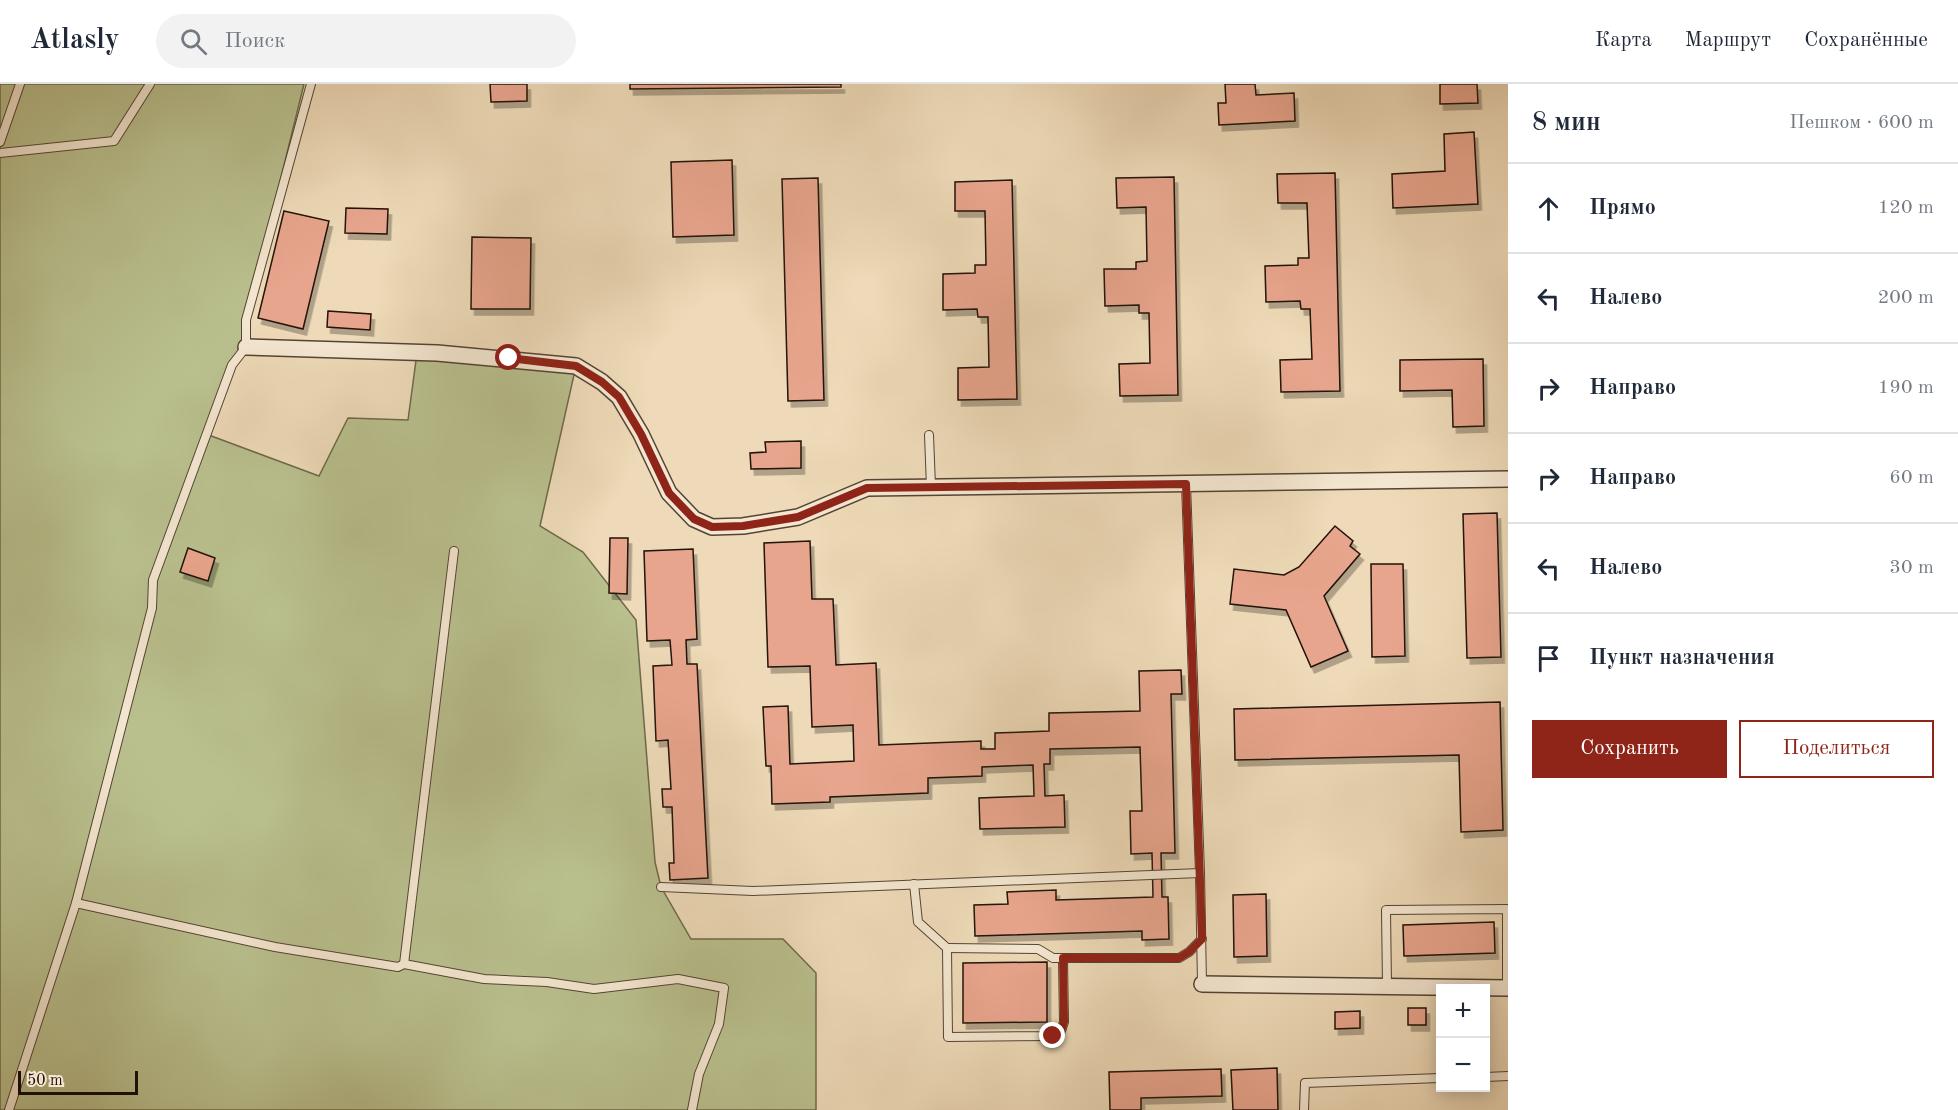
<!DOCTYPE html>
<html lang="ru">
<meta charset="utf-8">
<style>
:root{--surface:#fff;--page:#f2f2f3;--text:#1f2937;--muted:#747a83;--line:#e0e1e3;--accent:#8f2418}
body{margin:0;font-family:"Old Standard TT",serif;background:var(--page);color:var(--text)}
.controls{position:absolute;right:18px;bottom:18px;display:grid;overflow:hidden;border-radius:0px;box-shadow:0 3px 15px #0003}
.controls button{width:54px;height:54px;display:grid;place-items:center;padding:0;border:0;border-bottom:2px solid var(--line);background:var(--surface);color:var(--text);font:30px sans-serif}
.scale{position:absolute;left:18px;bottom:15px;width:120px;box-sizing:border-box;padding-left:6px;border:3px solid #211208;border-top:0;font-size:16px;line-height:21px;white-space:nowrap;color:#211208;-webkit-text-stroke:4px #f4e7d1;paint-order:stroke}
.stop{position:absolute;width:18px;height:18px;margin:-14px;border:4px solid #8f2418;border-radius:50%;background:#fff}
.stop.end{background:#8f2418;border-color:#fff;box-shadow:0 2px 6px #0008}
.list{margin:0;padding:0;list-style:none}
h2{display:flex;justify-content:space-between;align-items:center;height:78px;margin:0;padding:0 24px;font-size:26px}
h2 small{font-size:20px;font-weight:400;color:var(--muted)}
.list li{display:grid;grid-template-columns:39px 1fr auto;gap:18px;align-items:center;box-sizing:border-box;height:90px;padding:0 24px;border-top:2px solid var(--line)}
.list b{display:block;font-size:22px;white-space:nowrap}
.list em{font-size:20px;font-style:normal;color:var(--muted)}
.actions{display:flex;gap:12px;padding:18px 24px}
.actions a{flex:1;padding:14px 0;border:2px solid var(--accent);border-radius:0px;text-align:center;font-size:21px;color:var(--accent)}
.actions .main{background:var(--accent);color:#fff}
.icon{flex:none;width:33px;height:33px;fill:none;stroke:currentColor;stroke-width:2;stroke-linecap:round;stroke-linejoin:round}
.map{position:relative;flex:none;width:1508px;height:1026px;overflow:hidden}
header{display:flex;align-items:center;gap:36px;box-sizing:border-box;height:84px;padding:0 30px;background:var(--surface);border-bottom:2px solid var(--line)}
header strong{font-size:28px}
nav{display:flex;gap:33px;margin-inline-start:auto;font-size:21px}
.search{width:420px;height:54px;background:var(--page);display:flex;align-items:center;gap:15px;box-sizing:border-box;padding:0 21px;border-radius:33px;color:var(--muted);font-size:22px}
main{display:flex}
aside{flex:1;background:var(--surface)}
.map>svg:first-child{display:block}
.green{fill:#b9c08e;stroke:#6d694b;stroke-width:1.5}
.building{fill:#e8a58d;stroke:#211208;stroke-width:1.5;filter:url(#shadow)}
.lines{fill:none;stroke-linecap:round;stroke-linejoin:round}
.lane-casing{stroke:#544434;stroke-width:10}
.street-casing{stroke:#544434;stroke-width:18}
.lane{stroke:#f4e7d1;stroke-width:8}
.street{stroke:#f4e7d1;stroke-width:15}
.route{stroke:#8f2418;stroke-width:8}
</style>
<header>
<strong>Atlasly</strong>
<div class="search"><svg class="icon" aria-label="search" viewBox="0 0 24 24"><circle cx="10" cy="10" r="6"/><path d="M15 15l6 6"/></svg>Поиск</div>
<nav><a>Карта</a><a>Маршрут</a><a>Сохранённые</a></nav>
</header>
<main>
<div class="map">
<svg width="1508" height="1026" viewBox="0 0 1508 1026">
<defs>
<filter id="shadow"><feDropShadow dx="3.5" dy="6" stdDeviation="0" flood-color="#0004"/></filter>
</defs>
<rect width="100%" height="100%" fill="#eedab8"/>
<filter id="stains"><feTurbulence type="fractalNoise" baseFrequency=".00333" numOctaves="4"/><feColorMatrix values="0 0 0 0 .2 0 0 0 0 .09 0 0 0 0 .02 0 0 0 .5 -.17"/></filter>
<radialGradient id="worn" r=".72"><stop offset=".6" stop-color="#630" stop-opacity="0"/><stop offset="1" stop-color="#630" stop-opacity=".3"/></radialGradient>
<path class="green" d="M 0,0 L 304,0 L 246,236 L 246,263 L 232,281 L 206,350 L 319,392 L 348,334 L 408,336 L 417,269 L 576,282 L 540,442 L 583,468 L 636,536 L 655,778 L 661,803 L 691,855 L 783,855 L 816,889 L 816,1026 L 0,1026 Z"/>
<g class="building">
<path d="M 490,0 L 527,0 L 527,17 L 491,18 Z"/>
<path d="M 630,0 L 841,0 L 841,3 L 630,5 Z"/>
<path d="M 1225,0 L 1255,0 L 1256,11 L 1294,9 L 1295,37 L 1219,41 L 1218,19 L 1226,19 Z"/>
<path d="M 1440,0 L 1477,0 L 1478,19 L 1440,20 Z"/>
<path d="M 1474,48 L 1478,120 L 1393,124 L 1392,90 L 1445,87 L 1444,50 Z"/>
<path d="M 732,76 L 734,151 L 673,153 L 671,78 Z"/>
<path d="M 1335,89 L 1340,307 L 1281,308 L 1280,276 L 1312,275 L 1310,225 L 1301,225 L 1300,217 L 1266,218 L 1265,182 L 1298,181 L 1298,174 L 1309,174 L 1307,119 L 1278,119 L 1277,90 Z"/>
<path d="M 1174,93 L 1178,311 L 1120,312 L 1119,280 L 1150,279 L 1149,229 L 1139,229 L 1139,221 L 1105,222 L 1104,185 L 1136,185 L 1136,178 L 1147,177 L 1146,123 L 1117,124 L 1116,94 Z"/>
<path d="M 818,94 L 824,316 L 788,317 L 782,95 Z"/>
<path d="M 1012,96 L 1017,315 L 958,316 L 958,284 L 989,283 L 988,233 L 978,233 L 977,225 L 943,226 L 943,190 L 975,189 L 975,181 L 986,181 L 985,127 L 955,127 L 955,98 Z"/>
<path d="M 346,124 L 388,125 L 387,150 L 345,149 Z"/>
<path d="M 284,127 L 329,137 L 303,245 L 258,234 Z"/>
<path d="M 472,153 L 531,154 L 530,225 L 471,225 Z"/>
<path d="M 328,227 L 371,230 L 370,246 L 327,243 Z"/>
<path d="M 1483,275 L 1484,342 L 1453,343 L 1452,306 L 1400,307 L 1400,276 Z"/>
<path d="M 801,357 L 801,384 L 751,385 L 750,369 L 766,368 L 765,358 Z"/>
<path d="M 1497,429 L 1501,573 L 1467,574 L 1463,430 Z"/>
<path d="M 1335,442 L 1353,457 L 1350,462 L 1360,470 L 1324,512 L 1348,567 L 1311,583 L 1286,526 L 1230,520 L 1234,485 L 1284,491 L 1299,483 Z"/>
<path d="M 610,454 L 628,454 L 627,510 L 609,509 Z"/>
<path d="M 810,457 L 812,515 L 833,515 L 836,581 L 876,579 L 879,661 L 981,657 L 981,665 L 995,665 L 995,649 L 1049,647 L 1049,629 L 1140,627 L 1139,587 L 1181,586 L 1182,610 L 1171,610 L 1175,769 L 1161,769 L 1162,813 L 1168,813 L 1169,855 L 1142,856 L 1142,847 L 975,852 L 974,821 L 1008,820 L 1007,808 L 1056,806 L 1056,816 L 1153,813 L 1152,769 L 1131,770 L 1130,727 L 1142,727 L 1140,663 L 1050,665 L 1050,680 L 1044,680 L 1045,712 L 1064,711 L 1065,743 L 980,745 L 979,714 L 1034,712 L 1033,681 L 982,683 L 982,692 L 928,694 L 928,709 L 830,713 L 830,718 L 772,720 L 771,682 L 766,682 L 763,623 L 788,622 L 790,680 L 854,677 L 853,641 L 812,643 L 810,582 L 768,583 L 764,459 Z"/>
<path d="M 188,464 L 215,474 L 208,497 L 180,488 Z"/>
<path d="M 693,465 L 697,555 L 686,556 L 687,580 L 697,580 L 708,794 L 670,796 L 669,779 L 674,779 L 672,723 L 663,723 L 662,705 L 671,705 L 668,656 L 656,657 L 653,582 L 672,581 L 670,556 L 647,557 L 644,467 Z"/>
<path d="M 1371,480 L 1403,480 L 1405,572 L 1372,573 Z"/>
<path d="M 1500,618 L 1503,746 L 1461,748 L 1459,671 L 1235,676 L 1234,625 Z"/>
<path d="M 1266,810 L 1267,872 L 1234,873 L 1233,811 Z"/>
<path d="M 1494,838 L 1495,869 L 1404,872 L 1403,841 Z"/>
<path d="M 1047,878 L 1047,938 L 963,939 L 963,879 Z"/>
<rect x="1408" y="924" width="18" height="17"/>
<path d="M 1360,927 L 1360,944 L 1335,945 L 1335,928 Z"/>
<path d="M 1277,984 L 1278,1026 L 1233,1026 L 1231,986 Z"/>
<path d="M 1221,985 L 1222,1012 L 1141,1014 L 1141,1026 L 1110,1026 L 1109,988 Z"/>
</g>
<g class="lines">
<defs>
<g id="lane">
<path d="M 0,58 L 20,0"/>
<path d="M 0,69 L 114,57 L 150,0"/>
<path d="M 929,351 L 931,403"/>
<path d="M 1186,400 L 1200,789"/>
<path d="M 914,800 L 918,838 L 947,864 L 948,953 L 1053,952 L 1061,947 L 1064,938 L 1063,875"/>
<path d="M 661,803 L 753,807 L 1200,789 L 1202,900"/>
<path d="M 76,819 L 275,863 L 398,883 L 404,880 L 484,895 L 547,898 L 594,905 L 678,895 L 724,904 L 719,940 L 699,990 L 692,1026"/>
<path d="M 947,864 L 1038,865 L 1053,874 L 1179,874 L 1189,868 L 1202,855"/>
<path d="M 404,880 L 454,467"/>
<path d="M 1387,902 L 1386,826 L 1507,825 L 1507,904"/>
<path d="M 1486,993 L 1508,992"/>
<path d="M 9,1026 L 76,819 L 152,524 L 153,496 L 232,281 L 246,263 L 246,236 L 311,0"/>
<path d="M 1304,1026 L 1305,999 L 1440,994"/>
</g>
<g id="street">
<path d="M 246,263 L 437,269 L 576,282 L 602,298 L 619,313 L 641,350 L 669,409 L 694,435 L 712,443 L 743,442 L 798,433 L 867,404 L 1508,395"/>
<path d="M 1202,900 L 1508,904"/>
</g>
</defs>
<use href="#lane" class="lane-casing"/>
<use href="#street" class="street-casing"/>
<use href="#lane" class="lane"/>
<use href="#street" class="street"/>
</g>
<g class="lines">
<path class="route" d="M 509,274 L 576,282 L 602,298 L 619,313 L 641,350 L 669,409 L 694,435 L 712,443 L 743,442 L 798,433 L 867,404 L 1186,400 L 1202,855 L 1189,868 L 1179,874 L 1063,874 L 1064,938 L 1061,947 L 1053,952"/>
</g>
<rect width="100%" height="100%" filter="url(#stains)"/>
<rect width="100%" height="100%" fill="url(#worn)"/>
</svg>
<div class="controls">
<button>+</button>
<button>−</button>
</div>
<div class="scale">50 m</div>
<div class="stop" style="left:509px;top:274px"></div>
<div class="stop end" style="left:1053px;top:952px"></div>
</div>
<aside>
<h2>8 мин<small>Пешком · 600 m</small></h2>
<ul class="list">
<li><svg class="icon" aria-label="ahead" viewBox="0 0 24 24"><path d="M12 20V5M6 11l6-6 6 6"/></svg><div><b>Прямо</b></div><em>120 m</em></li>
<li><svg class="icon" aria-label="left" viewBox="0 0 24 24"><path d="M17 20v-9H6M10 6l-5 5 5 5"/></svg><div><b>Налево</b></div><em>200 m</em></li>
<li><svg class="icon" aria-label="right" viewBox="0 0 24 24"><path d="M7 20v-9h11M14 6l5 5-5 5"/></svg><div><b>Направо</b></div><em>190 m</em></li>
<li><svg class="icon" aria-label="right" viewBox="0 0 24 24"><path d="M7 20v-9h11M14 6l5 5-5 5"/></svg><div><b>Направо</b></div><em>60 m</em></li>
<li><svg class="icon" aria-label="left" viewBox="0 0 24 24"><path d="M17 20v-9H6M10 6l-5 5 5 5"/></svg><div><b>Налево</b></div><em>30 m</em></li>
<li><svg class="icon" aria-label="arrive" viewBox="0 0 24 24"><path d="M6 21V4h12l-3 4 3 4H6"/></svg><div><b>Пункт назначения</b></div></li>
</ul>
<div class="actions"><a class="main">Сохранить</a><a>Поделиться</a></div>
</aside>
</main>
